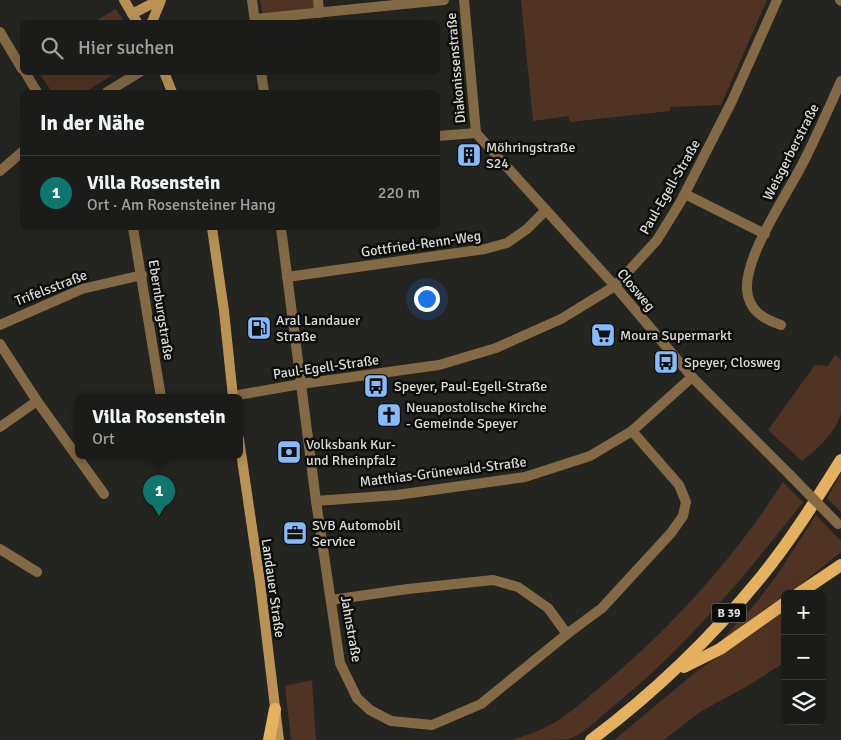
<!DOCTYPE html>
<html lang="de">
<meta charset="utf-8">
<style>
:root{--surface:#1b1b19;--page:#282826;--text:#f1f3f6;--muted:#a0a1a2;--line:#393938;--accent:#0f766e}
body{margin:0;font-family:Signika,sans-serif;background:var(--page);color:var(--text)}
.controls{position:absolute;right:15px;bottom:15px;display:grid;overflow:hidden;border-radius:8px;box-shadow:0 5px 20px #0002}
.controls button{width:45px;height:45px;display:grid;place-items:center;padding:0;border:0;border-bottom:1px solid var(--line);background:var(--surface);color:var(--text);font:25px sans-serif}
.you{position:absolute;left:426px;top:298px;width:18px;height:18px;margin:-12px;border:4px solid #fff;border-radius:50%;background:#1a73e8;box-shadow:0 0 0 8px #1a73e833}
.badge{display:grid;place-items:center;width:32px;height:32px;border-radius:50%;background:var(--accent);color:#fff;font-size:16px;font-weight:700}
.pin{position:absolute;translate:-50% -41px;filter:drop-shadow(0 1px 2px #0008)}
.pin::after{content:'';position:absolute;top:26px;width:18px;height:15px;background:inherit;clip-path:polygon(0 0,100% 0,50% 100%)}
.popup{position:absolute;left:75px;top:394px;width:168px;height:65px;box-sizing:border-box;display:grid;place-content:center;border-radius:8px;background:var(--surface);filter:drop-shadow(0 1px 4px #0005);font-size:16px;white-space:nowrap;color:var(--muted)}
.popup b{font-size:19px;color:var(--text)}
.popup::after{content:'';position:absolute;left:50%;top:100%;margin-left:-10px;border:10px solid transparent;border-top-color:var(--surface)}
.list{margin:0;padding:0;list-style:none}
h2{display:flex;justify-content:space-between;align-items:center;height:65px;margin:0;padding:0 20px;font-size:21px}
h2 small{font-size:16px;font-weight:400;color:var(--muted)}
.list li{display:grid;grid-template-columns:32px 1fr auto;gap:15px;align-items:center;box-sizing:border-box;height:75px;padding:0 20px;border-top:1px solid var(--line)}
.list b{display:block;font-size:19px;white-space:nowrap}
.list p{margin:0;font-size:16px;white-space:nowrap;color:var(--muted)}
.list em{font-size:16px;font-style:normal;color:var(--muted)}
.icon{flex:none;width:28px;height:28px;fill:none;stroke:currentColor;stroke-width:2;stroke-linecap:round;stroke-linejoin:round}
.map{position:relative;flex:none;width:841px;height:740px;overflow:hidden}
.search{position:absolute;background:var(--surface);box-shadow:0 5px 20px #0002;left:20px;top:20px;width:420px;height:55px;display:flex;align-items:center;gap:12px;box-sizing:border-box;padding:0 18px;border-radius:8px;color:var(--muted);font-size:19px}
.panel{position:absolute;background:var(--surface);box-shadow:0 5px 20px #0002;left:20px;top:90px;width:420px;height:140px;border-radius:8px}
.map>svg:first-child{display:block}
.green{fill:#513323}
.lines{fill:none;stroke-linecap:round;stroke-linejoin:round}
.street{stroke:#836a45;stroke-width:10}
.secondary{stroke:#ba9254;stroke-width:10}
.primary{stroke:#e5b15e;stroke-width:12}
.street-bridge{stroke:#836a45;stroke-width:10}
.labels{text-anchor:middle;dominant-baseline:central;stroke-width:5;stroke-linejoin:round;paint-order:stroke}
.shield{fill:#0d0d0c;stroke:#9d9d9c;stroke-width:1}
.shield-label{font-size:12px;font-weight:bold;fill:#dbdbd9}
.street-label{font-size:14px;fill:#dbdbd9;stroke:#0d0d0c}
.poi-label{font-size:14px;fill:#dbdbd9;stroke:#0d0d0c;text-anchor:start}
</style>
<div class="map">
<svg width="841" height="740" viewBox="0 0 841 740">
<rect width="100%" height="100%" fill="#242421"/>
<g class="green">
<path d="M 260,0 L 313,0 L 314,10 L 262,13 Z"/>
<path d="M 521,0 L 767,0 L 721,105 L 670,107 L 670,111 L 570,122 L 568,116 L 533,121 Z"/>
<path d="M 116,9 L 124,22 L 94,22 Z"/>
<path d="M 39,73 L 116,73 L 85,92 L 52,92 Z"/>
<path d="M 835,355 L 841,359 C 841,373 841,402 841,413 C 836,432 817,450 802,461 L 768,430 L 815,365 L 828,366 Z"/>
<path d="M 841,473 L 841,512 L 827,498 Z"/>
<path d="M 783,482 L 803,502 C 745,576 685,649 611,708 C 599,718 584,734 569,739 C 561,740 523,740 512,740 C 522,736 534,733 544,728 C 564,719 582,702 599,688 C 669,630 734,559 783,482 Z"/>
<path d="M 816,515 L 841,541 L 841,552 L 789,594 L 785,594 L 785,597 L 718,644 L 755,604 L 775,578 Z"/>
<path d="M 785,610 L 785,662 L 751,684 L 700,712 L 664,740 L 614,740 L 697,671 Z"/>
<path d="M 312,680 L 316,740 L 291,740 L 285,686 Z"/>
</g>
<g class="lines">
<g class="street">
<path d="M 252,0 L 255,22"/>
<path d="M 318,0 L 319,13"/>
<path d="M 464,0 L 476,133"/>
<path d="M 840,0 L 841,1"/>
<path d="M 255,19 L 444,0"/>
<path d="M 0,32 L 22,69"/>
<path d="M 25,72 L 37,92"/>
<path d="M 261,72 L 264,92"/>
<path d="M 107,92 L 140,72"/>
<path d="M 476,133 L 615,286 L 692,377 L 790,475"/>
<path d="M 438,136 L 476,133"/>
<path d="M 0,171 L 22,152"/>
<path d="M 685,194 L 765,234"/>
<path d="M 133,228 L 161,397"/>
<path d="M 281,228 L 316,501 L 340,663 L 357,698 L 370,710 L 391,721 L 432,725 L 481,704 L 567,634 L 602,608 L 671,533 L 683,516 L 686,502 L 679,485 L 632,431"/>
<path d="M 287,277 L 485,249 L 507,243 L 527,229 L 546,210"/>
<path d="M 0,325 L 82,289 L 142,275"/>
<path d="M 781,325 C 763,319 748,310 747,289 C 745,255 788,193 804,161 C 817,135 829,108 841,81"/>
<path d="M 0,344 L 37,401 L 104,494"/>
<path d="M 233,396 L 301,384 L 439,365 L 496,348 L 561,319 L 615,286 L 657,240 L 681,201 L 732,101 L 777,0"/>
<path d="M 0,427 L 37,401"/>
<path d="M 316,501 L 397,495 L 525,477 L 590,456 L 632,431 L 692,377"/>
<path d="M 0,549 L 37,572"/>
<path d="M 331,600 L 408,589 L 493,580 L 518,587 L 548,608 L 567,634"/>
</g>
<g class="secondary">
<path d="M 124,0 L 137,22"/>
<path d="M 132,14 L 159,0"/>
<path d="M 152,22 L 161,0"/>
<path d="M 164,72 L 172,92"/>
<path d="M 212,228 L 224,311 L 233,397"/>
<path d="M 239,439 L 260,582 L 279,740"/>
</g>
<g class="primary">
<path d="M 798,594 L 841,565"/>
<path d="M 684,667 L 720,649 L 785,603"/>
<path d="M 269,740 L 275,709"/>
<path d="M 591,740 C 654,693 711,638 761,577 C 791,540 816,500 841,460"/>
</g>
<path class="street-bridge" d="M 790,475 L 838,524"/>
</g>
<defs>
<symbol id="building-square" viewBox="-11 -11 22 22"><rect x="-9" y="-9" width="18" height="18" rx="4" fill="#86bbfb" stroke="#0d0d0c"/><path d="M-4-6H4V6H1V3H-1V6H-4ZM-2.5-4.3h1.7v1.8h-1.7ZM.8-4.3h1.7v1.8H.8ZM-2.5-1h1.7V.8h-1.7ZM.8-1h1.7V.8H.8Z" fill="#111"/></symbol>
<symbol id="fuel-square" viewBox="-11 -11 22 22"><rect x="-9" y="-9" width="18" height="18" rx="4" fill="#86bbfb" stroke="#0d0d0c"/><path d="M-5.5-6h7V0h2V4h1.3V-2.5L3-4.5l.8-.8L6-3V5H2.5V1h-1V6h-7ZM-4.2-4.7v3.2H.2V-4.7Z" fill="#111"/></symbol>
<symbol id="supermarket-square" viewBox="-11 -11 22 22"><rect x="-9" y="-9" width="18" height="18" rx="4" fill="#86bbfb" stroke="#0d0d0c"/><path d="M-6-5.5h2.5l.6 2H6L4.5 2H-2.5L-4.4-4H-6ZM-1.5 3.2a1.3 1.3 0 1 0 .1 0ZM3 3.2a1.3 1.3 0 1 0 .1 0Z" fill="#111"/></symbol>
<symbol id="bus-square" viewBox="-11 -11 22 22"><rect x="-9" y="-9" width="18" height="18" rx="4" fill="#86bbfb" stroke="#0d0d0c"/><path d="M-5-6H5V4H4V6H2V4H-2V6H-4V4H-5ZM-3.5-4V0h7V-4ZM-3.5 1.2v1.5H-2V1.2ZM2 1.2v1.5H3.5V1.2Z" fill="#111"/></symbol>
<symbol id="church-square" viewBox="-11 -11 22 22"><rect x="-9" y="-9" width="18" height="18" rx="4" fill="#86bbfb" stroke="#0d0d0c"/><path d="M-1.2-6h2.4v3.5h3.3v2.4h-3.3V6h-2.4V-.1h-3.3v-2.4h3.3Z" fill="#111"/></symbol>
<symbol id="bank-square" viewBox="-11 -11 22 22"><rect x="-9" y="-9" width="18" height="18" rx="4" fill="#86bbfb" stroke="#0d0d0c"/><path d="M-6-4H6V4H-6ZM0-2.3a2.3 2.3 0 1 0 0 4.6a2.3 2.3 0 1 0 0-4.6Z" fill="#111"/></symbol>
<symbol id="office-square" viewBox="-11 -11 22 22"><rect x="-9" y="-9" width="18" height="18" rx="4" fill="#86bbfb" stroke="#0d0d0c"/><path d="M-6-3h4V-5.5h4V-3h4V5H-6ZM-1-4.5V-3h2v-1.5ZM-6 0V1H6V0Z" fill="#111"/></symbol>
</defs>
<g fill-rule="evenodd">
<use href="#building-square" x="455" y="141" width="28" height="28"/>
<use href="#fuel-square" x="245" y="314" width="28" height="28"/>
<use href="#supermarket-square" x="589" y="321" width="28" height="28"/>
<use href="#bus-square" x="652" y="348" width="28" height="28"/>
<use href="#bus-square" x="362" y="372" width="28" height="28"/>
<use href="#church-square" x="375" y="401" width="28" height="28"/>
<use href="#bank-square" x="275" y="438" width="28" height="28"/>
<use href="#office-square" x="281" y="519" width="28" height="28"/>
</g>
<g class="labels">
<rect class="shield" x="711.5" y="603.5" width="35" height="19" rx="4"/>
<g class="shield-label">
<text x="729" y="613">B 39</text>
</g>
<g class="street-label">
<text transform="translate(456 68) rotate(-95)">Diakonissenstraße</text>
<text transform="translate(791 152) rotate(-63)">Weisgerberstraße</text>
<text transform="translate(670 187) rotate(-60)">Paul-Egell-Straße</text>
<text transform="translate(421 244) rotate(-8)">Gottfried-Renn-Weg</text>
<text transform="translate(51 288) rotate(-21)">Trifelsstraße</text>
<text transform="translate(636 290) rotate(50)">Closweg</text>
<text transform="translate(161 310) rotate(81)">Ebernburgstraße</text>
<text transform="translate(326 367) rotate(-8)">Paul-Egell-Straße</text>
<text transform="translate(443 472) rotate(-7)">Matthias-Grünewald-Straße</text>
<text transform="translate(273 588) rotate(82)">Landauer Straße</text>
<text transform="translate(351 629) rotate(80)">Jahnstraße</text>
</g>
<g class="poi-label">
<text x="486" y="147">Möhringstraße<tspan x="486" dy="16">S24</tspan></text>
<text x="276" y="320">Aral Landauer<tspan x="276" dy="16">Straße</tspan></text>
<text x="620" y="335">Moura Supermarkt</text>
<text x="684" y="362">Speyer, Closweg</text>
<text x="394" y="386">Speyer, Paul-Egell-Straße</text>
<text x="406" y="407">Neuapostolische Kirche<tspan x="406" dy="16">- Gemeinde Speyer</tspan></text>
<text x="306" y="444">Volksbank Kur-<tspan x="306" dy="16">und Rheinpfalz</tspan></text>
<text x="312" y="525">SVB Automobil<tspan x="312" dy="16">Service</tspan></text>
</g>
</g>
</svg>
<div class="controls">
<button>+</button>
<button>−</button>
<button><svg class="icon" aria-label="layers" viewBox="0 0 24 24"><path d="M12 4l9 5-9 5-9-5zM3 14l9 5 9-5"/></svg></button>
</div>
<div class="you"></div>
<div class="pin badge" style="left:159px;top:516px">1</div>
<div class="popup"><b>Villa Rosenstein</b>Ort</div>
<div class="search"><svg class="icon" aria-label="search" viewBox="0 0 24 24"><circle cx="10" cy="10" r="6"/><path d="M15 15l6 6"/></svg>Hier suchen</div>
<section class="panel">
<h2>In der Nähe<small></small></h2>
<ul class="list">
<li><span class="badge">1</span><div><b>Villa Rosenstein</b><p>Ort · Am Rosensteiner Hang</p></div><em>220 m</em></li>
</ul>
</section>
</div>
